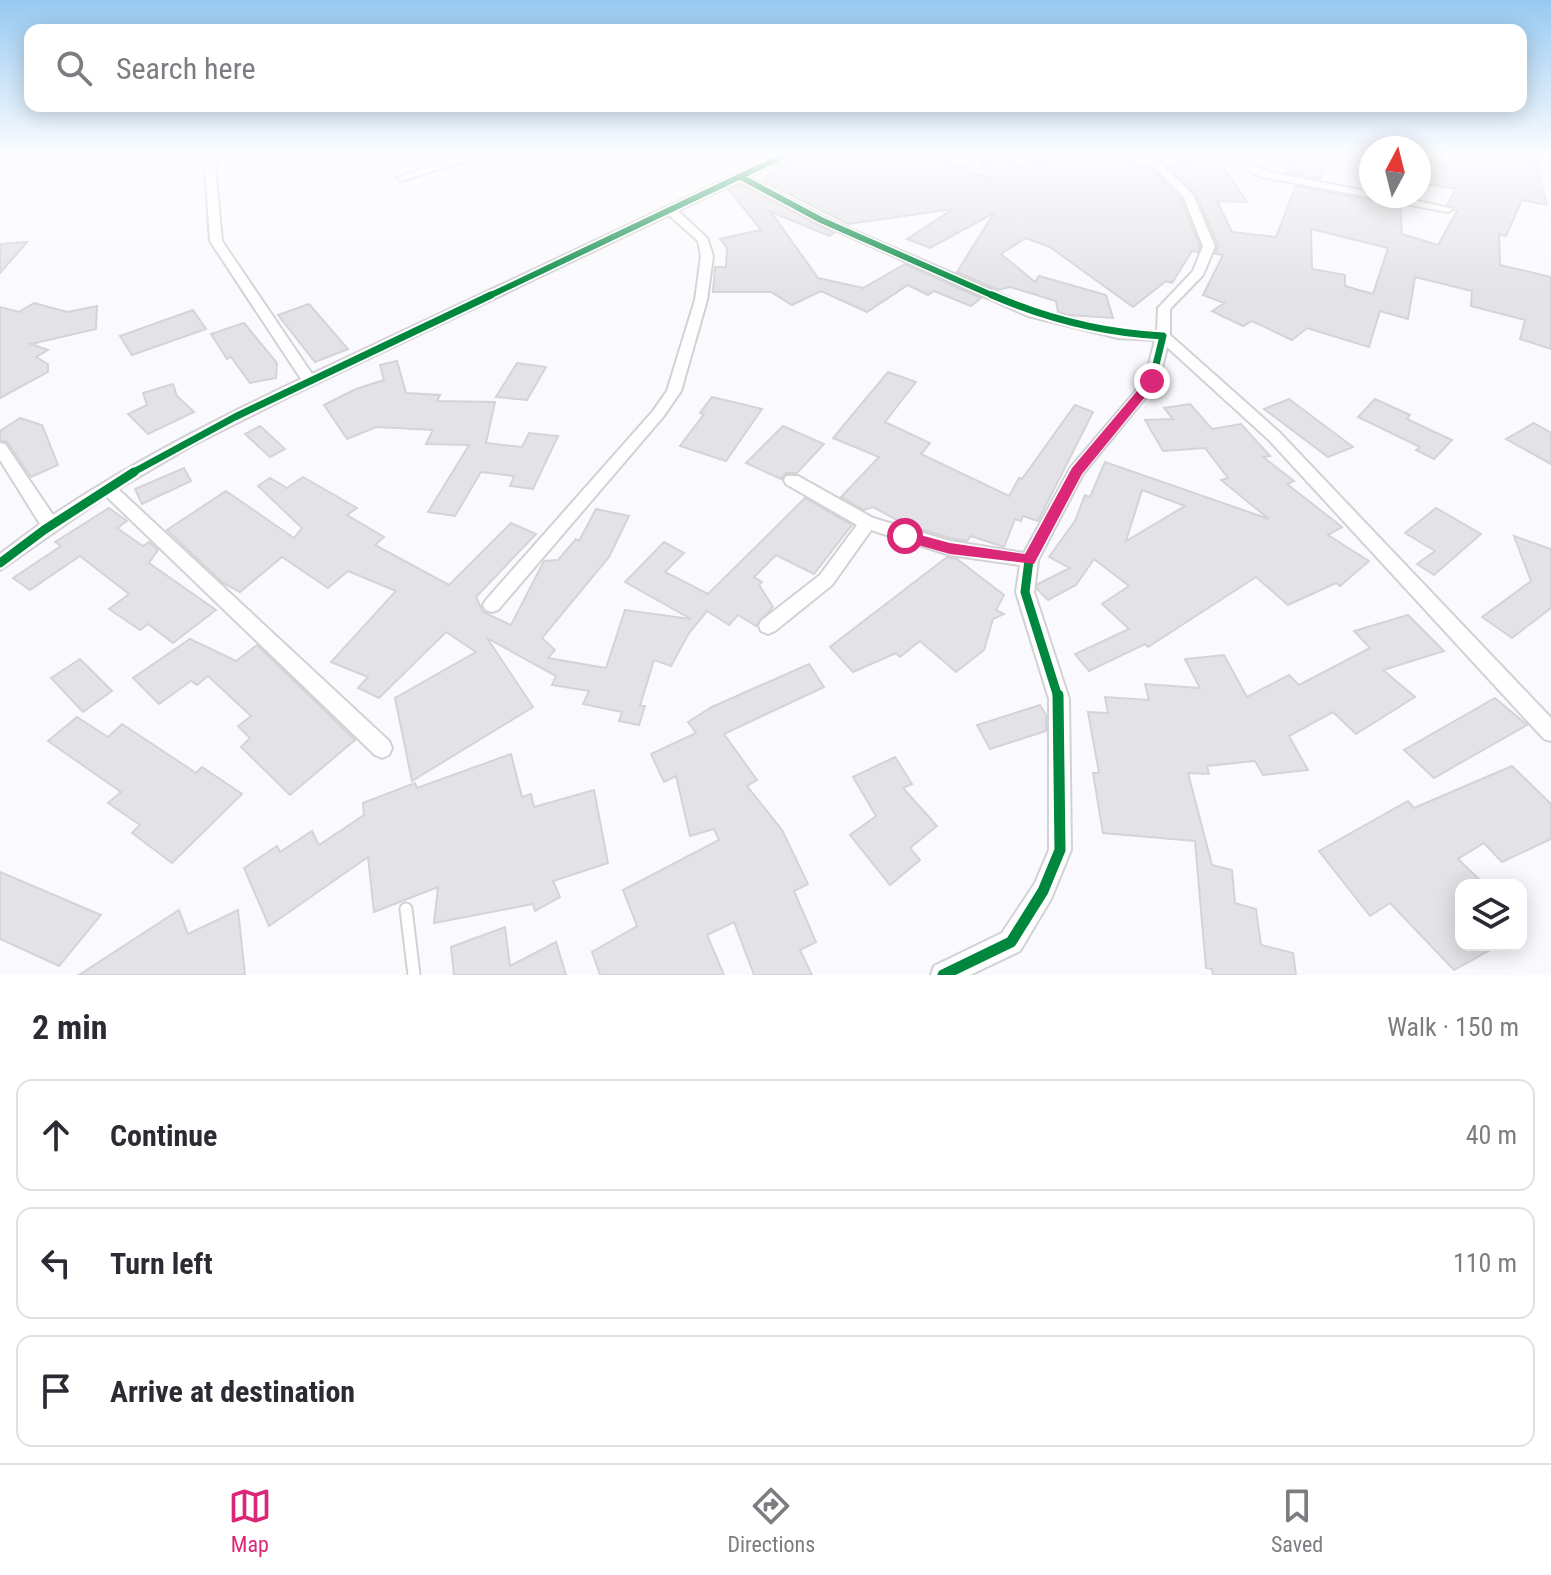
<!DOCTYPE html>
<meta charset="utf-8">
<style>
:root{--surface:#fff;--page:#f7f7f7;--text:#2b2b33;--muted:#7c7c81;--line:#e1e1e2;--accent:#db2777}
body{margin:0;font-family:"Roboto Condensed",sans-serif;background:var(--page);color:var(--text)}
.controls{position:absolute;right:24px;bottom:24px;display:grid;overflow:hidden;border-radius:16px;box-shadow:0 4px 20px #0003}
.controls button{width:72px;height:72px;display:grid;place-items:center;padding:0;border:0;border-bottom:2px solid var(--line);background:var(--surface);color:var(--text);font:40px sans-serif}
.compass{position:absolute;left:1359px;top:136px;width:72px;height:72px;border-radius:50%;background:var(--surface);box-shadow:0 4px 20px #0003;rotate:7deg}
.stop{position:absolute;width:24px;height:24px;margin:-18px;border:6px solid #db2777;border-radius:50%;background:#fff}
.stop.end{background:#db2777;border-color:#fff;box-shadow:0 2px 8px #0008}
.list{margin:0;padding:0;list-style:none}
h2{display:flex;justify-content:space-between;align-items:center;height:104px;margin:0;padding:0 32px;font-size:34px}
h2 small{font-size:26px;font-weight:400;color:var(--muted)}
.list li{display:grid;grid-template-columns:52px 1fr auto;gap:24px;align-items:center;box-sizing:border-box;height:112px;margin:0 16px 16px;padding:0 16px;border:2px solid var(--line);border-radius:16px}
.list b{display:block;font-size:30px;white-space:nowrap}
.list em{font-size:26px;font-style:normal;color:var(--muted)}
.icon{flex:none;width:44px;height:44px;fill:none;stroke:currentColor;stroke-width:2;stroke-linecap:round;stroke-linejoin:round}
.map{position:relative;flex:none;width:1551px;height:975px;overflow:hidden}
.search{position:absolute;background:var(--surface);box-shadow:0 4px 20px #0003;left:24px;right:24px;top:24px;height:88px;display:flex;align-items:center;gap:20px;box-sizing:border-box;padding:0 28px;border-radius:16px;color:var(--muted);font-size:30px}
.sheet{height:488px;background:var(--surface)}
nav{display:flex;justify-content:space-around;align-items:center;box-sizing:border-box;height:112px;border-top:2px solid var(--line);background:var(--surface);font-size:22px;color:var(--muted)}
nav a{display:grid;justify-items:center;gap:4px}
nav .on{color:var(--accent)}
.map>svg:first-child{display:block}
.building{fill:#e3e3e7;stroke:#d4d4d8;stroke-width:2;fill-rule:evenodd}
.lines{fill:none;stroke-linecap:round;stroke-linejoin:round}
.service-casing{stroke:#d2d2d5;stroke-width:15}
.minor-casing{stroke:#d2d2d5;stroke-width:4}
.service{stroke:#fefeff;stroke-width:11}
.minor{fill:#fefeff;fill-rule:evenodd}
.cycleway-far3-casing{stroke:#fff;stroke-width:9}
.cycleway-far2-casing{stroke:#fff;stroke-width:11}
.cycleway-far1-casing{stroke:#fff;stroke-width:14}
.cycleway-casing{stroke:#fff;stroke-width:16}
.cycleway-far3{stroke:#00873e;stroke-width:6}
.cycleway-far2{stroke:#00873e;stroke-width:7}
.cycleway-far1{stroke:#00873e;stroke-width:9}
.cycleway{stroke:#00873e;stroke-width:11}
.route{fill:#db2777}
</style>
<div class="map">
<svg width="1551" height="975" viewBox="0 0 1551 975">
<rect width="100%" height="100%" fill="#fafafe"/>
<g class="building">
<path d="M 793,155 L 938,156 L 992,180 L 974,155 L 1008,155 L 1017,166 L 1059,155 L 1130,155 L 1143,168 L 1150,167 L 1180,198 L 1200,246 L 1198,252 L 1192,251 L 1172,283 L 1166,281 L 1133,307 L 1050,247 L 1026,238 L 1001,254 L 1035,282 L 1039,276 L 1106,295 L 1113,318 L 1068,315 L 1058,312 L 1056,301 L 1010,287 L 998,290 L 957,272 L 994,213 L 930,248 L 907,239 L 953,209 L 848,224 L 763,181 L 775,166 Z"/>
<path d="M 1173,155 L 1215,155 L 1247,202 L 1217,201 L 1232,232 L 1276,237 L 1296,186 L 1400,206 L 1402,234 L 1438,245 L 1457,211 L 1447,205 L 1456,189 L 1419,183 L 1419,155 L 1534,155 L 1547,205 L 1522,200 L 1506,236 L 1499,234 L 1500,265 L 1551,277 L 1551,349 L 1520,339 L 1525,320 L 1471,306 L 1472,291 L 1415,277 L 1408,319 L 1380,311 L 1369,347 L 1307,328 L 1292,340 L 1252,321 L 1243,326 L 1212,311 L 1224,303 L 1203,295 L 1223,255 L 1215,254 L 1218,245 L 1196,194 L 1168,166 L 1183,165 ZM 1311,229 L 1388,248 L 1373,294 L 1345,286 L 1345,275 L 1312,269 Z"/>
<path d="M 1294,155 L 1328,155 L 1320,179 L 1287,172 Z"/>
<path d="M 740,184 L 834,233 L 829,236 L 771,212 L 818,278 L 863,288 L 905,264 L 981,298 L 971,306 L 934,291 L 928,295 L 908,285 L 867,312 L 821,291 L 792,305 L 771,292 L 713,292 L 715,267 L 726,267 L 727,248 L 720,239 L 761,230 L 729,190 Z"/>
<path d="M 27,242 L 0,273 L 0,244 Z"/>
<path d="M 34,303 L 67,312 L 97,306 L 96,329 L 31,344 L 48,350 L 36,357 L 48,364 L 48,372 L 0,398 L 0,307 L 19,312 Z"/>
<path d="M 309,304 L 348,349 L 315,362 L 278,315 Z"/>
<path d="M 193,310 L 206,329 L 132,355 L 120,336 Z"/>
<path d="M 244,323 L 277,363 L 276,378 L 250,383 L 231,357 L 227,359 L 211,334 Z"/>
<path d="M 397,361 L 406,393 L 440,395 L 437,401 L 495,402 L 486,443 L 522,447 L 529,433 L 558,436 L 533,489 L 510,486 L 514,476 L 481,472 L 455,516 L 428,512 L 469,445 L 426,444 L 433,430 L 376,427 L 347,439 L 324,405 L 356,389 L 384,380 L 380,365 Z"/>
<path d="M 517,363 L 546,367 L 527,400 L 496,397 Z"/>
<path d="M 888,372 L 916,382 L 885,422 L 930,443 L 921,454 L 1009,496 L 1019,478 L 1022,479 L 1075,405 L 1093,412 L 1038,521 L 1023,516 L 1021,521 L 1015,519 L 1004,547 L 971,536 L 967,541 L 951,538 L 906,525 L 873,507 L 864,510 L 841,497 L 879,457 L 833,438 Z"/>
<path d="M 173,384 L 177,396 L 194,412 L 148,434 L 128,414 L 147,405 L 143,393 Z"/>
<path d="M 712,397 L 762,409 L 726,461 L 680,446 L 704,414 L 700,413 Z"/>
<path d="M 1289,399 L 1353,447 L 1328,457 L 1264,409 Z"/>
<path d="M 1375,399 L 1410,415 L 1407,419 L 1452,440 L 1434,459 L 1416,450 L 1420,447 L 1358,417 Z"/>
<path d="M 1190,404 L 1212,429 L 1241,424 L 1270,456 L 1263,457 L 1294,481 L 1287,484 L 1342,527 L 1328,535 L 1369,561 L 1340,586 L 1336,583 L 1288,605 L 1256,577 L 1148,647 L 1145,644 L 1089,671 L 1075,654 L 1129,629 L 1102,604 L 1129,586 L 1094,559 L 1076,585 L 1048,600 L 1037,589 L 1038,584 L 1070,568 L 1049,557 L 1075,521 L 1085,495 L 1090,497 L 1105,462 L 1269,519 L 1221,480 L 1228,478 L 1205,448 L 1163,451 L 1145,420 L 1173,419 L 1164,408 ZM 1142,490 L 1185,506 L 1126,541 Z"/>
<path d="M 20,418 L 42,425 L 58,465 L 31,477 L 7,442 L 0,440 L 0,431 Z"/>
<path d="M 1534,423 L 1551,433 L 1551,464 L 1506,439 Z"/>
<path d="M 260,426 L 272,437 L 285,449 L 270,457 L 245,434 Z"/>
<path d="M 783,426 L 824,444 L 797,473 L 786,473 L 781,479 L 746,463 Z"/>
<path d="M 184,468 L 191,481 L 142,504 L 135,489 Z"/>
<path d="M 303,477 L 357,508 L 347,515 L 384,537 L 375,545 L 449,585 L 511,523 L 536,534 L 476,597 L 483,612 L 511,625 L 544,561 L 558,560 L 576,539 L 579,541 L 596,509 L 629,516 L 609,557 L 542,638 L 555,650 L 548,658 L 606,668 L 625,610 L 691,619 L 625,582 L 664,542 L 684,553 L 665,572 L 708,594 L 805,498 L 852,525 L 814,574 L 776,555 L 754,577 L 762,582 L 759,585 L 773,607 L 756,626 L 738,615 L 729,625 L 707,611 L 689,633 L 671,666 L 654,660 L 640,706 L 645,706 L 639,725 L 619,721 L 622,712 L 583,704 L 589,691 L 552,685 L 556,676 L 487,638 L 533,707 L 412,781 L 395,698 L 476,652 L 446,632 L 379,698 L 358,688 L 368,677 L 331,662 L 396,591 L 348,571 L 328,588 L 282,557 L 240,592 L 223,583 L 167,530 L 226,491 L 294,538 L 302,528 L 258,486 L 270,478 L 287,488 Z"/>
<path d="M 109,508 L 127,521 L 117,528 L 143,546 L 149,542 L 158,550 L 149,563 L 216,610 L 173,643 L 148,624 L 140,630 L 109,609 L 129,594 L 80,556 L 30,590 L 13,578 L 61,546 L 55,542 Z"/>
<path d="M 1436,508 L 1481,534 L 1434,575 L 1417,564 L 1435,551 L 1405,533 Z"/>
<path d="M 1514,536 L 1551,549 L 1551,608 L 1512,638 L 1482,617 L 1531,581 Z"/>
<path d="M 947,557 L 957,559 L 1004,595 L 996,610 L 1004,614 L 993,619 L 984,650 L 956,672 L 920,641 L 900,657 L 896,653 L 853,672 L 830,647 Z"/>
<path d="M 1408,615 L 1444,651 L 1383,670 L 1415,697 L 1356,734 L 1333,712 L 1289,736 L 1308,770 L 1263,775 L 1255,761 L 1207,766 L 1209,774 L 1188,773 L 1212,865 L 1232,870 L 1235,903 L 1256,909 L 1261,945 L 1293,953 L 1296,975 L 1213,975 L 1212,969 L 1206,968 L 1195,841 L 1103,833 L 1093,773 L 1099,773 L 1088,712 L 1108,713 L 1105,697 L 1149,700 L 1145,684 L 1200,688 L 1185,659 L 1224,655 L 1247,697 L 1289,675 L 1299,685 L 1370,648 L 1354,631 Z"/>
<path d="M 190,639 L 236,661 L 257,645 L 355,740 L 290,795 L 241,747 L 250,738 L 238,726 L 251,716 L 208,676 L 197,685 L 191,681 L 159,704 L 133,678 Z"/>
<path d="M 80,659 L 112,691 L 83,712 L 51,678 Z"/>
<path d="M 809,664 L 824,687 L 724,734 L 757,780 L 747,786 L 782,830 L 808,884 L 794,891 L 816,942 L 800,950 L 812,975 L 754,975 L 734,922 L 707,935 L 724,975 L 600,975 L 592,952 L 637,926 L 623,890 L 719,840 L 714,829 L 690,836 L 676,776 L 664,782 L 651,754 L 696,733 L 688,722 L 712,707 Z"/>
<path d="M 1495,698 L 1527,725 L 1434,778 L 1404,750 Z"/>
<path d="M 1040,705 L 1046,715 L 1046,731 L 990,749 L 977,725 Z"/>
<path d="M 77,717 L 108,737 L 122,724 L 196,773 L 202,767 L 242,794 L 172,863 L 132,833 L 140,825 L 108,803 L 121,792 L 48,741 Z"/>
<path d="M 511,754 L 522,797 L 531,794 L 534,807 L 594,790 L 608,863 L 553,881 L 560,897 L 535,911 L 533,904 L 434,923 L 438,887 L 374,912 L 368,857 L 269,926 L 244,868 L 277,846 L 280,852 L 312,831 L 319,845 L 364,815 L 363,803 L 415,783 L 417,788 Z"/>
<path d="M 895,757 L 912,784 L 903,788 L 937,826 L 910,848 L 920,860 L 890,885 L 850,835 L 876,816 L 853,777 Z"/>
<path d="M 1512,766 L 1551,804 L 1551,839 L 1502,862 L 1484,843 L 1458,859 L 1485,885 L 1461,885 L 1461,945 L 1499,945 L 1454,970 L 1390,903 L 1370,916 L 1319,851 L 1408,801 L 1414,808 Z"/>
<path d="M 0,872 L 101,915 L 59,966 L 0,939 Z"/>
<path d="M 179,910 L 188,934 L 238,910 L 245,975 L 79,975 Z"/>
<path d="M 505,927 L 510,966 L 556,942 L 566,975 L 454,975 L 451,947 Z"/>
</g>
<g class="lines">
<defs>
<path id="service" d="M 406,909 L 414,975"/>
<g id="minor">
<path d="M 211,155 L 221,155 L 215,167 L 222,241 L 312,374 L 777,155 L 790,155 L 748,177 L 825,218 L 1037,310 L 1118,330 L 1157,332 L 1158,308 L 1193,271 L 1203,246 L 1183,196 L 1142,155 L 1153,155 L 1193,195 L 1215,246 L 1203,275 L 1170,309 L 1170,335 L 1279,432 L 1551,718 L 1551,741 L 1544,739 L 1269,440 L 1167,347 L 1159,381 L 1083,474 L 1038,560 L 1034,592 L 1069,699 L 1071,850 L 1051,899 L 1020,951 L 970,975 L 931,975 L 934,966 L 1002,933 L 1035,883 L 1049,850 L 1049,699 L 1016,592 L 1020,565 L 950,555 L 871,530 L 832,585 L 775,631 L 768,634 L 761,631 L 759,626 L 761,621 L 820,575 L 857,525 L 786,484 L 784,480 L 786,476 L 798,476 L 873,518 L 950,541 L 1024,553 L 1071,467 L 1145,380 L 1155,340 L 1118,338 L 1028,316 L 817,222 L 740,181 L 678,211 L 707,238 L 713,256 L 707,300 L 681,391 L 663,417 L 498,610 L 492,612 L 486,610 L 483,605 L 486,600 L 653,411 L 667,391 L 695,300 L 701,256 L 698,241 L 669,215 L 290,396 L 191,446 L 118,489 L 389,741 L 392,748 L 389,755 L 382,758 L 375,755 L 106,496 L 0,570 L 0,554 L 40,524 L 0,460 L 0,443 L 5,444 L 53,515 C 131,463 215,420 301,379 L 210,241 L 205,167 Z"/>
<path d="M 474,155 L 495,155 L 444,167 L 402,181 L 397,178 L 438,162 Z"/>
<path d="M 1244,155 L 1254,155 L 1252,161 L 1255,166 L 1269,172 L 1371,192 L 1371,196 L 1396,196 L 1453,209 L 1448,212 L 1262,177 L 1247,170 L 1242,161 Z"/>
</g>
</defs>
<use href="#service" class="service-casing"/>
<use href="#minor" class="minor-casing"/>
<use href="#service" class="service"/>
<use href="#minor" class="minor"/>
<defs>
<g id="cycleway-far3">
<path d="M 741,177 L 821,220 L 996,297"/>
<path d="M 487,297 L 785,155"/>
</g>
<g id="cycleway-far2">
<path d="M 992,295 C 1047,319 1103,333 1163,336 L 1152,381 L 1075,474"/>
<path d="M 130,474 L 235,417 L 491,295"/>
</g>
<g id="cycleway-far1">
<path d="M 0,563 L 44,530 L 134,472"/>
<path d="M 1058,697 L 1025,592 L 1029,560 L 1076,472"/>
</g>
<path id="cycleway" d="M 943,975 L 1011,942 L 1043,891 L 1060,850 L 1058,695"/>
</defs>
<use href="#cycleway-far3" class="cycleway-far3-casing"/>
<use href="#cycleway-far2" class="cycleway-far2-casing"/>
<use href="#cycleway-far1" class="cycleway-far1-casing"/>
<use href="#cycleway" class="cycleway-casing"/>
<use href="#cycleway-far3" class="cycleway-far3"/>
<use href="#cycleway-far2" class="cycleway-far2"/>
<use href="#cycleway-far1" class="cycleway-far1"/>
<use href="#cycleway" class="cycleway"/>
</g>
<linearGradient id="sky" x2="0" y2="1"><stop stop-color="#96c9f1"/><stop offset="0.53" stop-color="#fdfdff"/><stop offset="1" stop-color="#fdfdff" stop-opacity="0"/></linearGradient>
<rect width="1551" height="292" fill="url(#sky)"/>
<path class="route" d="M 1148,378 L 1158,381 L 1082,474 L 1034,564 L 950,554 L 900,540 L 900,532 L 905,531 L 950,543 L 1025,554 L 1072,468 Z"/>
</svg>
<div class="controls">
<button><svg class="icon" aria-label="layers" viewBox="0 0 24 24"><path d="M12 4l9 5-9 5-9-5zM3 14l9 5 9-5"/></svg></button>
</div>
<svg class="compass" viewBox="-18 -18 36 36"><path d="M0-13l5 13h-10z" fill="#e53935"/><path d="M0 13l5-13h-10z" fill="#7c7c81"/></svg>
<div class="stop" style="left:905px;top:536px"></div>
<div class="stop end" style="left:1152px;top:381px"></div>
<div class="search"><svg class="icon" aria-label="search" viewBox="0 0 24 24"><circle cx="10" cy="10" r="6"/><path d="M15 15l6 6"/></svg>Search here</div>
</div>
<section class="sheet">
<h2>2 min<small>Walk · 150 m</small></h2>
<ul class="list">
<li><svg class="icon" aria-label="ahead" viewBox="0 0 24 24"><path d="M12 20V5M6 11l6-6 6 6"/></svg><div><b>Continue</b></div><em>40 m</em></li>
<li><svg class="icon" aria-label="left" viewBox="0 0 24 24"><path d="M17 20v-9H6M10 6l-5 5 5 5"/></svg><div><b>Turn left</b></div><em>110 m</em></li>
<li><svg class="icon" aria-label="arrive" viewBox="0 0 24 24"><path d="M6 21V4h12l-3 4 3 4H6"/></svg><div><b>Arrive at destination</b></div></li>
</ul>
</section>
<nav>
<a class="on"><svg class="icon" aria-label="map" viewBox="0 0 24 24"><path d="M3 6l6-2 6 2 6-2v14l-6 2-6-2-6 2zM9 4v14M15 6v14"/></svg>Map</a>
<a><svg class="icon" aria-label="directions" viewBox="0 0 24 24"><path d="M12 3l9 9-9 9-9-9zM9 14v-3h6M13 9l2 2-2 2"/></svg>Directions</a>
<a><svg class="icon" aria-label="saved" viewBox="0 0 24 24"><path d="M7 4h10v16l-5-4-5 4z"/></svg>Saved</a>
</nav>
